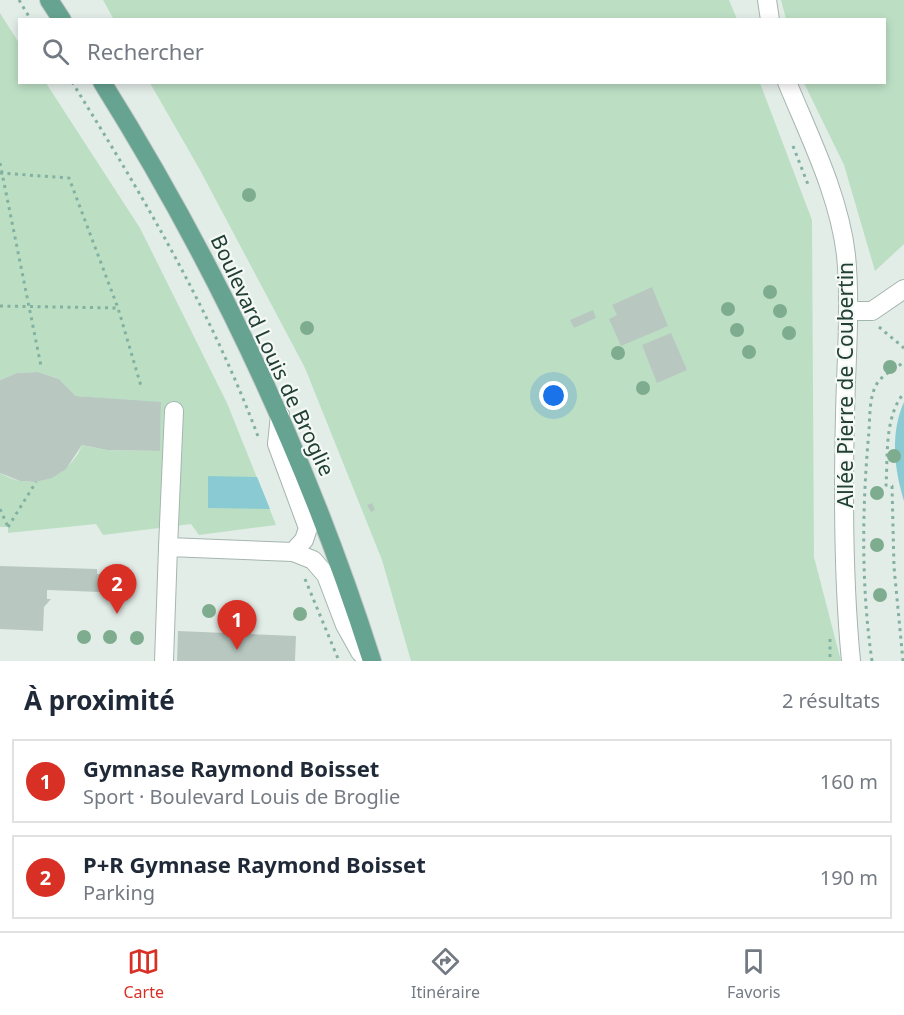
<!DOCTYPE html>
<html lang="fr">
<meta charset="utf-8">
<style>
:root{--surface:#fff;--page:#f2f2f3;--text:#1f2937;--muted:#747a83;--line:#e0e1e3;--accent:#d93025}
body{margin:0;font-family:"Noto Sans",sans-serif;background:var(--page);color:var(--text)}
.you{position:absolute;left:554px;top:396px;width:21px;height:21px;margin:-15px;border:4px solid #fff;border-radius:50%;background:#1a73e8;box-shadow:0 0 0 9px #1a73e833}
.badge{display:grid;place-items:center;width:39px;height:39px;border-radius:50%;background:var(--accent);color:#fff;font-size:20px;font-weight:700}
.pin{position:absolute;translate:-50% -50px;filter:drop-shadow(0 2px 3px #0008)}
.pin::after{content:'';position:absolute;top:32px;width:21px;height:18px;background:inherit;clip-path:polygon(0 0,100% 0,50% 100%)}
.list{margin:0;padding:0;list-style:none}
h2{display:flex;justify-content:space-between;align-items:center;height:78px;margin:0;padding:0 24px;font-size:26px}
h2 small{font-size:20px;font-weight:400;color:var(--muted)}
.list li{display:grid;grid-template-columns:39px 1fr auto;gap:18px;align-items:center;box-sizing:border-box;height:84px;margin:0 12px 12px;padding:0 12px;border:2px solid var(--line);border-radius:0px}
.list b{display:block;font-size:22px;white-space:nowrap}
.list p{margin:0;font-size:20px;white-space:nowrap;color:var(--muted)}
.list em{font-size:20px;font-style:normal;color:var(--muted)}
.icon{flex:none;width:33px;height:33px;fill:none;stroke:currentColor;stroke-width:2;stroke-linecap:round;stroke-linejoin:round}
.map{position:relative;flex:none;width:904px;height:661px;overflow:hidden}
.search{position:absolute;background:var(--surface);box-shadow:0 3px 9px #0003;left:18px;right:18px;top:18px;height:66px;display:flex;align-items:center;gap:15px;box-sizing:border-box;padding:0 21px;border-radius:0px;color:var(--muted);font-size:22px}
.sheet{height:270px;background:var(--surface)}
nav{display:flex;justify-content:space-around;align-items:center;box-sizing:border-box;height:84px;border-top:2px solid var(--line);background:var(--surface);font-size:16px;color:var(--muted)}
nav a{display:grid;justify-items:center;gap:3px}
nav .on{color:var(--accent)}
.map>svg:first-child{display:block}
.green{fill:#bcdfc4}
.water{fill:#8acbd3}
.building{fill:#b8c8c1}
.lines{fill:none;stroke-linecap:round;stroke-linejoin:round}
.minor-casing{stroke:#a5b5af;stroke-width:20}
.major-casing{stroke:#c1c9c7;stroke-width:20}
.path{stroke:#83b1a1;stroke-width:3;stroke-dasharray:3 4.5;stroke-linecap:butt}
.minor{stroke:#fff;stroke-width:18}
.major{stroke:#67a391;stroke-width:18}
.tree{fill:#7eac8e}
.labels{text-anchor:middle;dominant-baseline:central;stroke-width:4.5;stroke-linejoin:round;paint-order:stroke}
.street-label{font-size:21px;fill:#223f36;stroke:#f4f9f6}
</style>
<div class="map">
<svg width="904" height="661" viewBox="0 0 904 661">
<rect width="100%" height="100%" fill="#e3ede8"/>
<g class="green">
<path d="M 103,0 L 729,0 L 737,19 L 114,20 Z"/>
<path d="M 781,0 L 904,0 L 904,244 L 875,271 L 844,165 L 804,83 L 884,82 L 884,20 L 786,19 Z"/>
<path d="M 0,13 L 19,43 L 20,82 L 46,83 L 140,228 L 227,403 L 276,525 L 199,535 L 191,524 L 103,535 L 96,524 L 8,533 L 8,527 L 0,527 L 0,473 C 31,492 69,478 82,445 L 107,450 L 159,451 L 161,403 L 76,396 L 59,379 L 38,372 L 17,373 L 0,380 Z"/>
<path d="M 150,83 L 760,83 L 812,220 L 814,557 L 841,661 L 411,661 L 382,560 L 305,368 L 200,170 Z"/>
</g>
<g class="water">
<path d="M 904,402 L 904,501 C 894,469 890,433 904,402 Z"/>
<path d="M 208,476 L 257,477 L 270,509 L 208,508 Z"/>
</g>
<g class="building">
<path d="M 652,287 L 668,326 L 621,346 L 609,319 L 617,315 L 612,305 Z"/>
<path d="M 593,310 L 596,318 L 574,328 L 570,320 Z"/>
<path d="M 671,333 L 687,370 L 657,383 L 642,345 Z"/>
<path d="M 38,372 L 59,379 L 76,396 L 161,402 L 160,451 L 107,450 L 82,445 L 66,469 L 52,478 L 36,482 L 20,481 L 0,473 L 0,380 L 17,373 Z"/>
<path d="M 372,503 L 375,510 L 371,512 L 367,505 Z"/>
<path d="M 0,566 L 97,569 L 97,574 L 100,574 L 100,592 L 47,590 L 47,599 L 51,599 L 44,607 L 43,631 L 0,629 Z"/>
<path d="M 178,631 L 296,636 L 295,661 L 177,661 Z"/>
</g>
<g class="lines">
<defs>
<g id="minor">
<path d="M 767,0 L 770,20"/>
<path d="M 787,82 C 810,138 839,195 846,255 C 851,307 846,362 845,415 C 843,497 843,579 851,661"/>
<path d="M 848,311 L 872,311 L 904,289"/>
<path d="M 280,415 L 277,444 L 308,528 L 304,540 L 293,552"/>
<path d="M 168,547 L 174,411"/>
<path d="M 164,661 L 168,547 L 293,552 L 313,560 L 326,575 L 345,625 L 360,652 L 370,661"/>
</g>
<g id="major">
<path d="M 49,0 L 62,20"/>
<path d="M 102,82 C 216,264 307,457 372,661"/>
</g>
</defs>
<use href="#minor" class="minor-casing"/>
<use href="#major" class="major-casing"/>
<g class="path">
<path d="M 19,0 L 31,20"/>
<path d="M 72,82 C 143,196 212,313 259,439"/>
<path d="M 793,146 L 809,187"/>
<path d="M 0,163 L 41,366"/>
<path d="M 0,173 L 69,178 L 118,308 L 141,386"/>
<path d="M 0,306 L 118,308"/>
<path d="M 879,327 L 904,348"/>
<path d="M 0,509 L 8,527"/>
<path d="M 8,527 L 36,482"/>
<path d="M 305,579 L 339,661"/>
<path d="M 830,639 L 830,661"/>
<path d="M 872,661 C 861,586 862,507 869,431 C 870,416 869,395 878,382 C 884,374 896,368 904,362"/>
<path d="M 903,661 L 894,567 L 892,486 L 886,485 C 888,456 884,417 904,393"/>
</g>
<use href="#minor" class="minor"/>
<use href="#major" class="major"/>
</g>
<g class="tree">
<circle cx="249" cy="195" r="7"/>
<circle cx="770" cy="292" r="7"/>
<circle cx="728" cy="309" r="7"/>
<circle cx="780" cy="311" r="7"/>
<circle cx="307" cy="328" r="7"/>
<circle cx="737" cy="330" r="7"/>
<circle cx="789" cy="333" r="7"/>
<circle cx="749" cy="352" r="7"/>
<circle cx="618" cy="353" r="7"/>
<circle cx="890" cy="367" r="7"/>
<circle cx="643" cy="388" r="7"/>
<circle cx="894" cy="456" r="7"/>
<circle cx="877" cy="493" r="7"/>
<circle cx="877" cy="545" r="7"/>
<circle cx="880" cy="595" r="7"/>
<circle cx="209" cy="611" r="7"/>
<circle cx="300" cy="614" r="7"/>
<circle cx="84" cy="637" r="7"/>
<circle cx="110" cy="637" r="7"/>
<circle cx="137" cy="638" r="7"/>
</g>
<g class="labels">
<g class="street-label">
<text transform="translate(273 355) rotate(65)">Boulevard Louis de Broglie</text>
<text transform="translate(845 385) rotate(-90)">Allée Pierre de Coubertin</text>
</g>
</g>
</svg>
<div class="you"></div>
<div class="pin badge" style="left:237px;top:650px">1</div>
<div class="pin badge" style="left:117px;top:614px">2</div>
<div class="search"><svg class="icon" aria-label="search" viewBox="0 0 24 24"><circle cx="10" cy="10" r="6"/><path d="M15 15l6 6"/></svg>Rechercher</div>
</div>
<section class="sheet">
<h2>À proximité<small>2 résultats</small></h2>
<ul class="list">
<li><span class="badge">1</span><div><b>Gymnase Raymond Boisset</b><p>Sport · Boulevard Louis de Broglie</p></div><em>160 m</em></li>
<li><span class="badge">2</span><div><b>P+R Gymnase Raymond Boisset</b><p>Parking</p></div><em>190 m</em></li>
</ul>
</section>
<nav>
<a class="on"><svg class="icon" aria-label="map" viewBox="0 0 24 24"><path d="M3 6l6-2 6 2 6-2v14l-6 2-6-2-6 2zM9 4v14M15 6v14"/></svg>Carte</a>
<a><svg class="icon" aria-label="directions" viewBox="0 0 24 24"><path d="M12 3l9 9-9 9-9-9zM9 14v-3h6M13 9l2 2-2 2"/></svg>Itinéraire</a>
<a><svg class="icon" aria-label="saved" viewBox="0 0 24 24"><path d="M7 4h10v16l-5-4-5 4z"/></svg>Favoris</a>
</nav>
